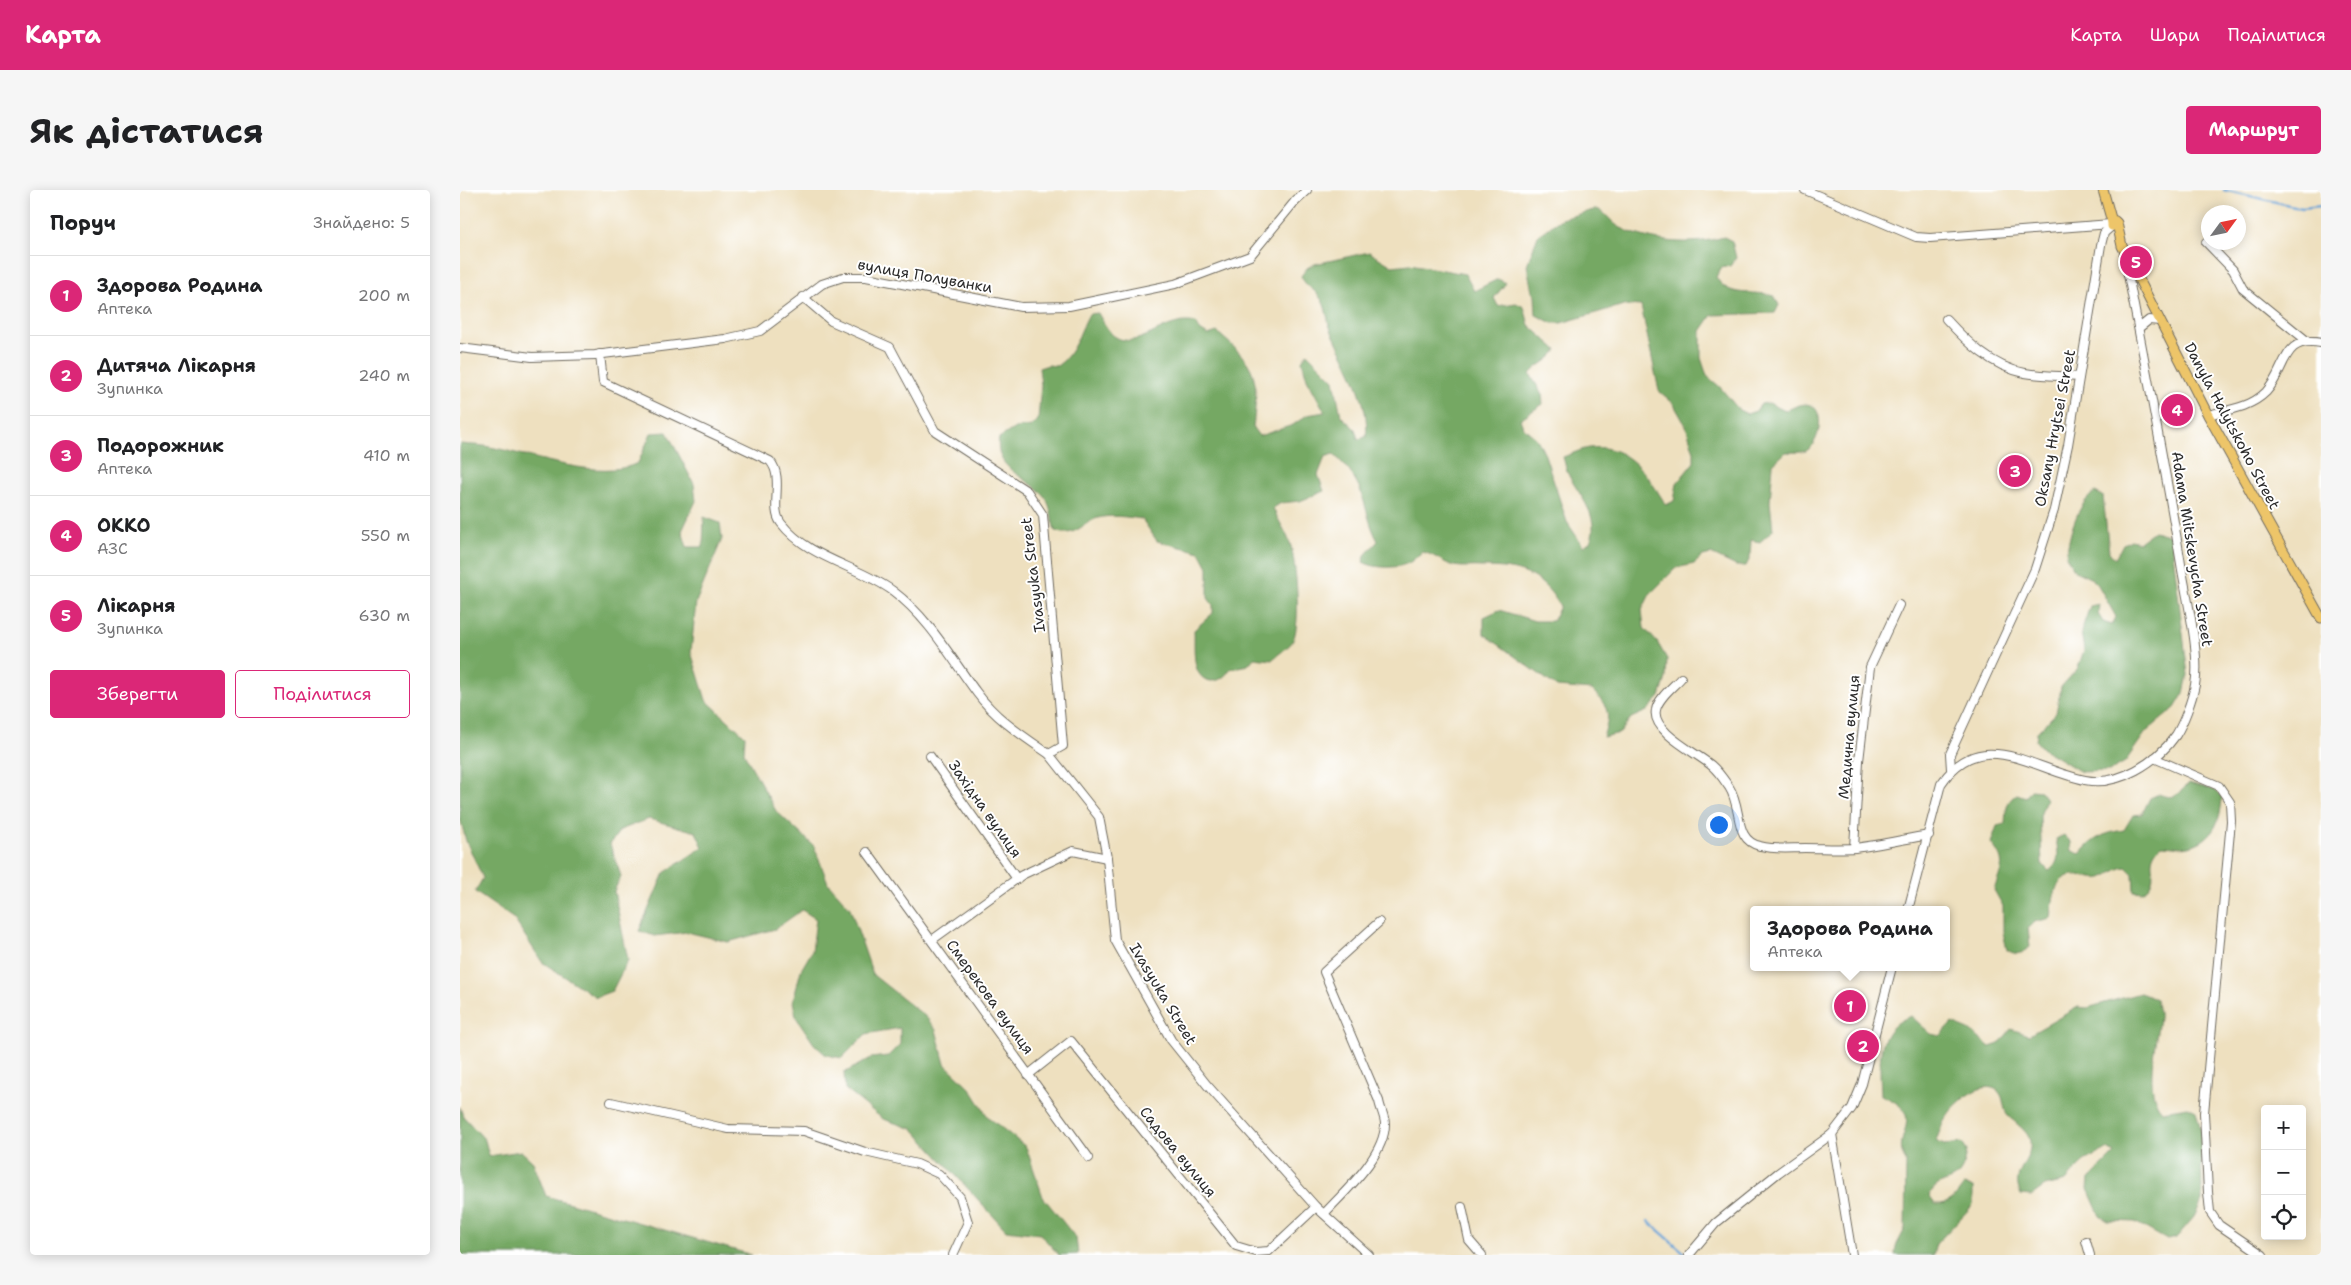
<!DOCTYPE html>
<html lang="uk">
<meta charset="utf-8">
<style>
:root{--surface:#fff;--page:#f6f6f6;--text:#202124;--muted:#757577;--line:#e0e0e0;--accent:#db2777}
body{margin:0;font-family:"Shantell Sans",sans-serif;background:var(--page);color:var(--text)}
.controls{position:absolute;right:15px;bottom:15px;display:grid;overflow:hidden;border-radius:5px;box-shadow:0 2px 12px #0003}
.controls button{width:45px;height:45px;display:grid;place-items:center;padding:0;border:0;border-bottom:1px solid var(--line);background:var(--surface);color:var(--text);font:25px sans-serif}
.compass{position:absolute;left:1741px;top:15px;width:45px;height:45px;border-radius:50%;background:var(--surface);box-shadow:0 2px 12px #0003;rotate:57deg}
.you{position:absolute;left:1258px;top:634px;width:18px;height:18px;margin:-12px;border:4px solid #fff;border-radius:50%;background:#1a73e8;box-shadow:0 0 0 8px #1a73e833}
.badge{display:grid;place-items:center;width:32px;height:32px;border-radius:50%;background:var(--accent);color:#fff;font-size:16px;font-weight:700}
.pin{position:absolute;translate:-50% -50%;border:2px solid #fff;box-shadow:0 1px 5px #0006}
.popup{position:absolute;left:1290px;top:716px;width:200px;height:65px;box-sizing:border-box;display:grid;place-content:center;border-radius:5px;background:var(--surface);filter:drop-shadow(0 1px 4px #0005);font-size:16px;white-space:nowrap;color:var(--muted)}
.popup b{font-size:19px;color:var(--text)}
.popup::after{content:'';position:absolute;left:50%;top:100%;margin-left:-10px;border:10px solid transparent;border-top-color:var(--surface)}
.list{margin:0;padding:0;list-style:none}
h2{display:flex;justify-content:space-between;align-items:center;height:65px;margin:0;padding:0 20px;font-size:21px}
h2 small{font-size:16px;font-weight:400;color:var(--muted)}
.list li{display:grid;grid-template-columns:32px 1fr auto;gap:15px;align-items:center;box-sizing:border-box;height:80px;padding:0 20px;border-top:1px solid var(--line)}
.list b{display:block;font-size:19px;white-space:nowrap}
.list p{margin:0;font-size:16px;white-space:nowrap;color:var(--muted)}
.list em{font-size:16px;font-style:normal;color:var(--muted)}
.actions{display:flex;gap:10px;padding:15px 20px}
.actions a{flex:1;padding:11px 0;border:1px solid var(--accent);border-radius:5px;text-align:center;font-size:18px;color:var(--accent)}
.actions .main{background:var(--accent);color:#fff}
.icon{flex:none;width:28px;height:28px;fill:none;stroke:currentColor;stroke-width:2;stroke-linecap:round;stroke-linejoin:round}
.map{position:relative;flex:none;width:1861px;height:1065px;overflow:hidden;border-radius:5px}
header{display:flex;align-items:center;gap:30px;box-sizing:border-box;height:70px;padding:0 25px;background:var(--accent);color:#fff}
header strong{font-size:24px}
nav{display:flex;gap:28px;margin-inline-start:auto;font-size:18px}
.intro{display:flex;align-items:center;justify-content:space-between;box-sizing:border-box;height:120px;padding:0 30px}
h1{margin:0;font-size:35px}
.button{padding:12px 22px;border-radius:5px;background:var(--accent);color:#fff;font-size:18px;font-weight:700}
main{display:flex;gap:30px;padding:0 30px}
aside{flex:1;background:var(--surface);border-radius:5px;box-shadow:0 2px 12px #0003}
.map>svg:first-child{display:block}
.forest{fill:#75a864;stroke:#506a48}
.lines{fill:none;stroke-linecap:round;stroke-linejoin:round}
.stream{stroke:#63a1d5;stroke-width:2.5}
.minor-casing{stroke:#6f6a5f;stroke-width:10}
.major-casing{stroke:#6f6a5f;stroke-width:11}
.minor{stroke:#fff;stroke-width:8}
.major{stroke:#edc569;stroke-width:9}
.labels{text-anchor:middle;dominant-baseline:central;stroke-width:4;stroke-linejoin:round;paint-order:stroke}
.street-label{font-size:15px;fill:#2b2b2b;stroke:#fff}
</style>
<header>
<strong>Карта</strong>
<nav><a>Карта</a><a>Шари</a><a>Поділитися</a></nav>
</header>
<div class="intro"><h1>Як дістатися</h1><a class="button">Маршрут</a></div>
<main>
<aside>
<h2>Поруч<small>Знайдено: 5</small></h2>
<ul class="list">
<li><span class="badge">1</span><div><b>Здорова Родина</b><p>Аптека</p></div><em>200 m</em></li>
<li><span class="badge">2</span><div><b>Дитяча Лікарня</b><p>Зупинка</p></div><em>240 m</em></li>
<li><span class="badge">3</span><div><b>Подорожник</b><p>Аптека</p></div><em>410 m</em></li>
<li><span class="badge">4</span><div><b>ОККО</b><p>АЗС</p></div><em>550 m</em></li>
<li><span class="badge">5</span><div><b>Лікарня</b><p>Зупинка</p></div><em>630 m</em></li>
</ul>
<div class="actions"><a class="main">Зберегти</a><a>Поділитися</a></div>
</aside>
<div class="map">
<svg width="1861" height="1065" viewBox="0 0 1861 1065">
<rect width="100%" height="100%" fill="#fff"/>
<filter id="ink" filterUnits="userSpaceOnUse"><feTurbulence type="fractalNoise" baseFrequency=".02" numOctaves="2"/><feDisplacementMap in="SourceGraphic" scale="10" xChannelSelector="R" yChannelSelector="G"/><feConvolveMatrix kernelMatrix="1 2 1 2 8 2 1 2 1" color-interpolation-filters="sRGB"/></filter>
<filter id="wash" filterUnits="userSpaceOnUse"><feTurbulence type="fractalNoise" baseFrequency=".0096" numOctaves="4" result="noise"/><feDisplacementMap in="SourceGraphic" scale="20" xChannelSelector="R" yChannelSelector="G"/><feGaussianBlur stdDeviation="1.12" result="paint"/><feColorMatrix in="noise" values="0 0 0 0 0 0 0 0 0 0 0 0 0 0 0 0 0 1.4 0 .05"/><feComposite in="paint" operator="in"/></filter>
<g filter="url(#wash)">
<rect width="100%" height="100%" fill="#eee0bf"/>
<g class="forest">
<path d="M 1137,19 C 1147,23 1151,33 1161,38 C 1192,53 1231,56 1264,47 L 1272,51 L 1276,68 L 1270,76 L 1261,78 L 1256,87 C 1269,110 1294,99 1314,106 L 1319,115 L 1315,123 L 1252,125 L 1241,141 L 1241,168 L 1247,186 L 1260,197 L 1279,220 L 1287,224 L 1296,221 L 1301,214 L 1309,213 L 1325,221 C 1330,219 1335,216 1340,215 C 1367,208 1363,251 1346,261 C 1341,263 1332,262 1326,262 L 1313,274 L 1310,312 L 1313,340 L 1300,352 L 1291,350 L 1290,368 L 1286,376 L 1276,376 L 1251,364 L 1243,366 L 1234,374 L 1216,378 L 1190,404 L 1182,420 L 1184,438 L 1197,452 L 1207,469 L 1206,488 L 1200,507 L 1187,521 L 1171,528 L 1160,543 L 1143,547 C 1151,524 1149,517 1132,500 L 1097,497 L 1024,444 L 1024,427 L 1039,420 L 1075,431 L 1093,431 L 1100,416 C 1081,383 1058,377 1022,377 C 1013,376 1002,378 994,376 C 983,373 974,364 962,362 C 957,366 952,372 946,374 C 934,379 913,378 903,372 L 906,364 L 918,351 C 909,335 907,319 901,302 C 897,289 883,272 873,264 L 865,267 L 858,285 L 864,301 L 840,311 L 821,313 L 813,318 C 818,331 826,341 830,353 C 836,371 842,436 832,452 C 828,458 818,464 812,470 L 794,468 L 788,475 L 770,479 C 765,487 760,491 751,491 C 730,489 735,456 734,440 L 753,423 L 753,415 L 748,408 L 748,377 L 740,362 L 697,351 L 682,329 C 668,327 648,324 635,329 C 620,336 613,348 595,341 C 592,332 591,315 585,307 C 569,286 533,281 539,248 L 555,238 L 572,236 L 578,230 L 581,195 L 579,178 L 588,175 L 597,176 C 615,164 619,142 629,124 L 638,123 C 642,130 648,141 654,146 C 679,163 705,125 736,133 L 740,140 L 748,145 L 757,142 C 798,177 799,185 793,238 L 799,246 L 833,235 L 847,225 L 865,222 L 847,189 L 842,171 L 847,163 L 874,190 L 881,226 L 895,239 L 898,249 L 906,247 C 911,213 886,172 872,142 C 866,130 868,117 859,106 C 853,98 845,96 841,86 L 847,78 L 855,74 L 909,62 L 932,76 L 950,74 L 1005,84 L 1014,101 L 1038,89 L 1046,93 L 1034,108 L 1038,116 L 1056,113 L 1064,117 L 1069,135 L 1097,160 C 1090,171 1078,174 1070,184 L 1082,204 L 1083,214 L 1060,229 L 1063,237 L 1077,249 L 1085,265 L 1107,332 L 1123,356 L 1130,352 C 1141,328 1120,306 1109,286 C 1106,280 1105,273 1103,267 C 1112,264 1121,259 1130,258 C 1168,253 1189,287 1206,315 L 1214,311 L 1217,293 L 1234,272 L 1234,262 L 1226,236 L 1213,213 L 1199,201 L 1181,116 L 1164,115 L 1101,133 L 1092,133 L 1076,125 L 1075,106 L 1072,102 L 1067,75 L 1078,45 L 1101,29 Z"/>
<path d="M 207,242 L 234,294 L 236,311 L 222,341 L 227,357 L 243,357 L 244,327 L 260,333 L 262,349 L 236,412 L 231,462 L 246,510 L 285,546 L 284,563 L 316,621 L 354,656 L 368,693 L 390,718 L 413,785 L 466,827 L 476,840 L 485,874 L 510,898 L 528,927 L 566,957 L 583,1007 L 616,1048 L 618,1064 L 599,1065 L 580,1044 L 546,1040 L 453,939 L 423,929 L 385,899 L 384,883 L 411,868 L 428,866 L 440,854 L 440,838 L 406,844 L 382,868 L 366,865 L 354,854 L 336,827 L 333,811 L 341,780 L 352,761 L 356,729 L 342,720 L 315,739 L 268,752 L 227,742 L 195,746 L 179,741 L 204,683 L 243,657 L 236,642 L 189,629 L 160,640 L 150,654 L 161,686 L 154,701 L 168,770 L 152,801 L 136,807 L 82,772 L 54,729 L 15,702 L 23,688 L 6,651 L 0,628 L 0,254 C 11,255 23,255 35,258 C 74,266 140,291 178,273 L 191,243 Z"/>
<path d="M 1635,302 L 1643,306 L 1649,362 L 1655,369 L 1663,354 L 1671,350 L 1679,352 L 1694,341 L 1711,346 L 1728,485 L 1724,503 L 1715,518 L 1686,542 L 1665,572 L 1649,581 L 1621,582 L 1582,558 L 1576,551 L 1577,542 L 1596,523 L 1601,497 L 1618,478 L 1624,460 L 1621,442 L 1630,416 L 1639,414 L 1638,424 L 1643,432 L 1652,435 L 1656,427 L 1638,395 L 1632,389 L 1615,381 L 1606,366 C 1610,344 1616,315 1635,302 Z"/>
<path d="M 1729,593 L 1755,600 L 1762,607 C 1761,630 1754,650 1729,656 C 1721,658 1710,655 1701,655 C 1680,674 1705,686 1683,702 L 1674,701 L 1673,684 L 1666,677 C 1656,678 1651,685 1642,688 C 1633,690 1624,685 1615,685 C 1593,685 1593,713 1591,728 L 1574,732 L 1568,738 L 1570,757 C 1562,764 1557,766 1547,760 L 1543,742 L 1543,716 L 1534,700 C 1542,677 1547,673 1531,653 L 1537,636 L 1545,634 C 1546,621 1545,612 1557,604 L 1566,607 L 1571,600 L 1580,601 L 1586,609 L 1580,626 L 1582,674 L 1589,681 C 1601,672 1598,662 1596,649 L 1604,645 L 1611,652 L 1612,661 L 1620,664 C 1633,648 1644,643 1664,640 L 1673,625 L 1682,624 L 1690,608 L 1699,604 C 1714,611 1719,603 1729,593 Z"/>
<path d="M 1680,803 L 1696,809 C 1697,815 1700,822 1699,828 C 1696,853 1683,902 1702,921 L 1728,917 L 1736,921 L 1741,940 L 1742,1011 L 1734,1027 L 1716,1048 L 1707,1050 L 1675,1032 L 1648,1031 L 1640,1026 L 1628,999 L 1629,989 L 1655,963 L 1647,959 L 1624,971 L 1606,991 L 1585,996 L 1571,1006 L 1561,1005 C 1549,981 1573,972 1570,951 C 1568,940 1555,934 1548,925 C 1544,921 1544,913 1542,907 C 1535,890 1514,899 1504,908 C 1486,923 1484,930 1476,951 L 1484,955 L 1502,953 L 1507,961 C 1501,1003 1481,981 1469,1006 L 1475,1014 C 1491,1015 1495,1007 1504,995 L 1513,997 L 1513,1015 L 1476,1054 L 1473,1065 L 1435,1065 L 1436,1056 L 1445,1039 L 1446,971 C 1428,946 1472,926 1421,905 C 1420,874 1414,839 1451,826 L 1471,844 L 1480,846 L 1492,833 L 1509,840 L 1530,857 L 1539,854 L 1551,839 L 1569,845 L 1618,817 L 1627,818 Z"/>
<path d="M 0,917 L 3,926 L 25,950 L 29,966 L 61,961 L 73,972 L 86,1006 L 292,1065 L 0,1065 Z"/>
</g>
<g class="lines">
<g class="stream">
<path d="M 1764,0 L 1842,18 L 1861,16"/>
<path d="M 1188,1031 L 1227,1065"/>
</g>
</g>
</g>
<g filter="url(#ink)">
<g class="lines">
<defs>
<g id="minor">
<path d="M 1345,0 L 1456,47 L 1470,48 L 1651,34"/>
<path d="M 1746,52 L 1773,80 L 1783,99 L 1847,151"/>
<path d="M 343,107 L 371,131 L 430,157 L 475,241 L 567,301 L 583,325 L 603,556 L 589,564 L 639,627 L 647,668 L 655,750 L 711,850 L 747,895 L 856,1017 L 909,1065"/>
<path d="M 1486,129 C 1507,152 1532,177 1565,183 C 1582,186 1601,186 1619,187"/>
<path d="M 1679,138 L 1689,130 L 1700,131"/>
<path d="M 0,158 L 72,167 L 135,165 L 265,149 L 300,141 L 362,94 L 383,87 L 406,87 L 561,117 L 609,116 L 715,94 L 790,66 L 836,10 L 847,0"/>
<path d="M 140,164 L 143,192 L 310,271 C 325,288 309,318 321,333 C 349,369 397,375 433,401 C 469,428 491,468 517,503 C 536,529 563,546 589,564"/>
<path d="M 1748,225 C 1768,220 1790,218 1806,202 C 1827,180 1821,145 1861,153"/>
<path d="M 1221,488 C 1213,497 1198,508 1196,520 C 1191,542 1239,564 1252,576 C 1259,582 1264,590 1269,597 C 1283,618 1273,650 1300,656 C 1315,660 1330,658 1345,658 C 1362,658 1378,659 1395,658 C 1419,655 1445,649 1469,645"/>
<path d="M 470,566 L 557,689"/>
<path d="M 1694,568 L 1759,596 L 1770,612 L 1771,631 L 1744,923 L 1748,1002 L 1750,1022 L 1759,1035 L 1803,1065"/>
<path d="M 1491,579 L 1490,564 L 1575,379 L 1594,320 L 1608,255 L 1641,55 L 1644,43 L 1652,36"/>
<path d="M 1394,658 L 1399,571 L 1410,477 L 1439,415"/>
<path d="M 407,662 L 629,968"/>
<path d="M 1448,720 L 1481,594 C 1521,534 1573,580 1625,590 C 1658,597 1697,572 1716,545 C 1724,532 1732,510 1735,495 C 1741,465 1726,406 1721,374 C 1704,270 1684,167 1664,64"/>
<path d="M 472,750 L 562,685 L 613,661 L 647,668"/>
<path d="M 568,885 L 611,851 L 776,1056 L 796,1062 L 809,1061 L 856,1017"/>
<path d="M 151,912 L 268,939 L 344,941 L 405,962 L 457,974 L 479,984 L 500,1007 L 508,1032 L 493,1065"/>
<path d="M 1372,944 L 1392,1065"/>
<path d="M 1002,1017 L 1009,1050 L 1022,1065"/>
<path d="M 864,1024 C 884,1002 925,966 925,934 C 925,927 920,918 919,911 L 864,782 L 919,732"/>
<path d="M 1626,1051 L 1630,1065"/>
<path d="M 1229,1065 L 1256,1033 L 1318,983 L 1372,944 L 1392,918 L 1402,894 L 1432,777"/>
</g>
<g id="major">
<path d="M 1643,0 L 1652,32"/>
<path d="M 1657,36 L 1652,36 L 1652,33 L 1655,31 L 1657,33 L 1662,56 L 1748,225 L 1861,428"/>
</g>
</defs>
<use href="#minor" class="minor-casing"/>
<use href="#major" class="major-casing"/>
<use href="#minor" class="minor"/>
<use href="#major" class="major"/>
</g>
</g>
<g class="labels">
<g class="street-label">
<text transform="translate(465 86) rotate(10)">вулиця Полуванки</text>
<text transform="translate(1772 236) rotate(62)">Danyla Halytskoho Street</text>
<text transform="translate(1595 238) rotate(-79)">Oksany Hrytsei Street</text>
<text transform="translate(1732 359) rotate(81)">Adama Mitskevycha Street</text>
<text transform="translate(573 385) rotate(-97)">Ivasyuka Street</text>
<text transform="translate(1389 547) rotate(-85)">Медична вулиця</text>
<text transform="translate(525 619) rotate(55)">Західна вулиця</text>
<text transform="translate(703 804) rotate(59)">Ivasyuka Street</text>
<text transform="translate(530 807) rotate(54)">Смерекова вулиця</text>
<text transform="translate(718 962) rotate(51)">Садова вулиця</text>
</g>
</g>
</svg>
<div class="controls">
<button>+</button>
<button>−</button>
<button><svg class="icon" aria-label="locate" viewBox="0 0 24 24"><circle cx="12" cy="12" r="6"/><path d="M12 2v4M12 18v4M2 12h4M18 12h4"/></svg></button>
</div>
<svg class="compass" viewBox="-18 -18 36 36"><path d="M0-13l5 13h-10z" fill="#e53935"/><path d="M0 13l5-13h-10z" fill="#757577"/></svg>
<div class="you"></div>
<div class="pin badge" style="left:1390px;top:816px">1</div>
<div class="popup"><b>Здорова Родина</b>Аптека</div>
<div class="pin badge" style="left:1403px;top:856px">2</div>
<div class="pin badge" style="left:1555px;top:281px">3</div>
<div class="pin badge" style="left:1717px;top:220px">4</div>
<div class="pin badge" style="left:1676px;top:72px">5</div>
</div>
</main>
